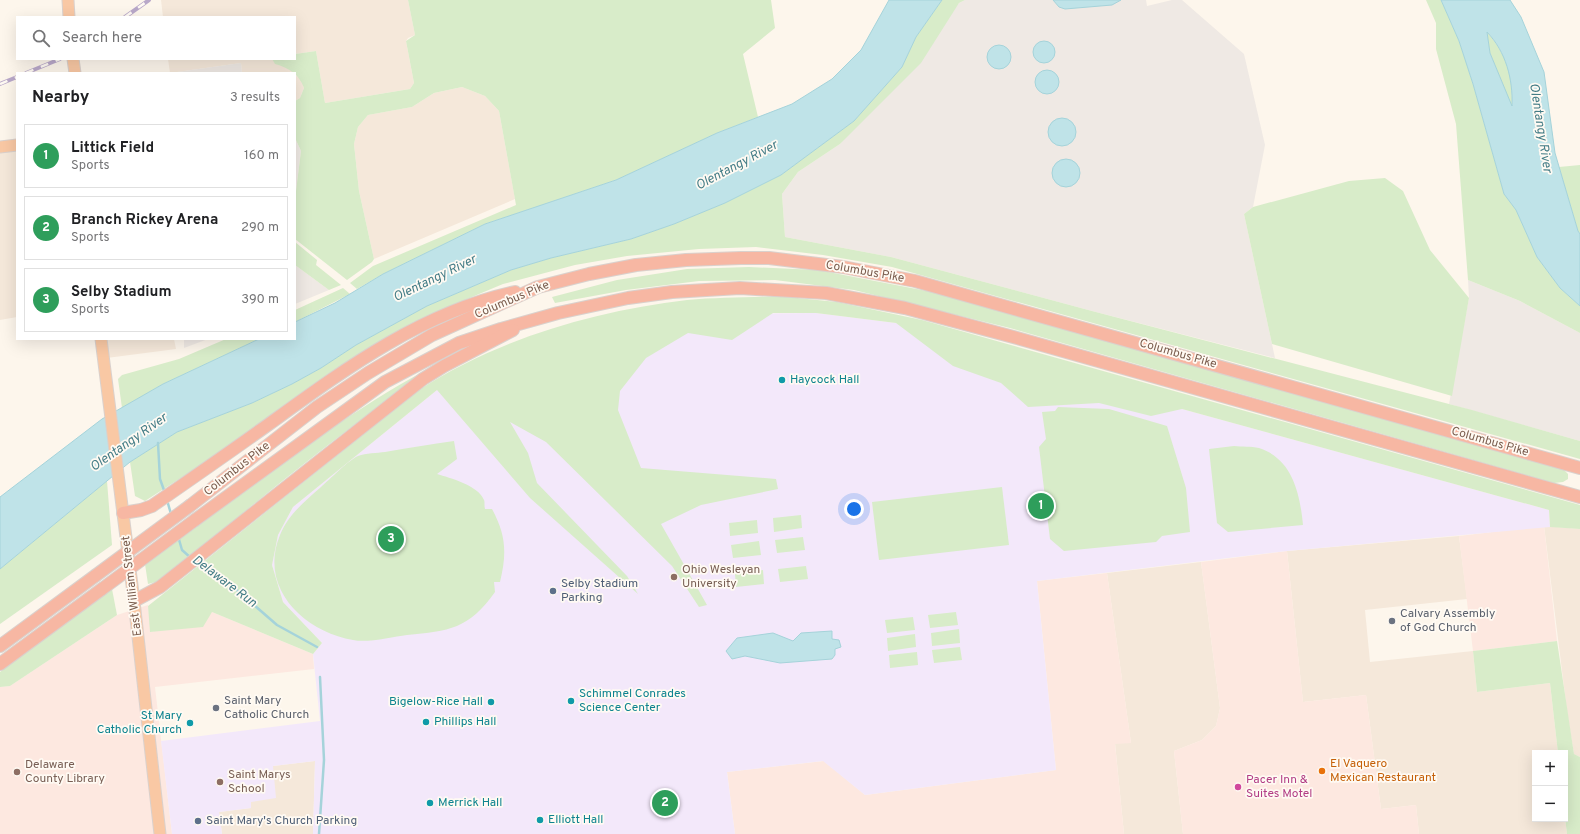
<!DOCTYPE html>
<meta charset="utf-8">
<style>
:root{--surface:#fff;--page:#f2f2f2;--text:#202124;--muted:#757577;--line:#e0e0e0;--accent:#e76f51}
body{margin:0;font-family:Overpass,sans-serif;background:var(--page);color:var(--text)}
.controls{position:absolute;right:12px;bottom:12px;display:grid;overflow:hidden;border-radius:0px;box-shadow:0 4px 16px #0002}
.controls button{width:36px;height:36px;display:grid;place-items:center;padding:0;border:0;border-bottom:1px solid var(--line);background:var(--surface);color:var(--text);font:20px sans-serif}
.you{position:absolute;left:854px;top:509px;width:14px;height:14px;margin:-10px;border:3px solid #fff;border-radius:50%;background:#1a73e8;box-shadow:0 0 0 6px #1a73e833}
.badge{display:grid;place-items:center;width:26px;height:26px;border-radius:50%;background:var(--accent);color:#fff;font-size:13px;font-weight:700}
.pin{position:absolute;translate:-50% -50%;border:2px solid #fff;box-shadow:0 1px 4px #0006}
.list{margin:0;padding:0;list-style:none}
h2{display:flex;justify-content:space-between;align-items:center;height:52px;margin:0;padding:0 16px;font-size:17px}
h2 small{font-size:13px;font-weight:400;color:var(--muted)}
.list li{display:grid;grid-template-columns:26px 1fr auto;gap:12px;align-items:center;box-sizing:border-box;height:64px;margin:0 8px 8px;padding:0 8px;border:1px solid var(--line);border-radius:0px}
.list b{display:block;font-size:15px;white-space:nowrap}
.list p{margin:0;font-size:13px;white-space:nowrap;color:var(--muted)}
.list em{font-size:13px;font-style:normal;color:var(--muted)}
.icon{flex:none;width:22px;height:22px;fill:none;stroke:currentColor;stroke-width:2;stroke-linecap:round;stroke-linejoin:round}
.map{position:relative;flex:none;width:1580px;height:834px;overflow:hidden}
.search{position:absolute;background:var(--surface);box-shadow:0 4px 16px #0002;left:16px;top:16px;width:280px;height:44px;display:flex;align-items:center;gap:10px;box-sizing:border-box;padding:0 14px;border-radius:0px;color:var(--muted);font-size:15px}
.panel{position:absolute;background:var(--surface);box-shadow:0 4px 16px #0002;left:16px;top:72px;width:280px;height:268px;border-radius:0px}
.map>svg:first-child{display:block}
.residential{fill:#f5e8da}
.commercial{fill:#fde8e0}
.industrial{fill:#efe9e4}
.education{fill:#f3e8fa}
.green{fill:#d8ecc9}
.water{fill:#bfe3e8;stroke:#a5d3da;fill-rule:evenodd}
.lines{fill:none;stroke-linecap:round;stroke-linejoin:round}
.stream{stroke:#a5d3da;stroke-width:2.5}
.trunk-casing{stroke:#dad1cd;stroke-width:13}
.motorway-casing{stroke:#dad1cd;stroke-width:14}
.trunk{stroke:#f9c8a4;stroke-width:11}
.motorway{stroke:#f7b7a3;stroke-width:12}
.rail-casing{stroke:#b9a8c9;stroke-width:4}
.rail{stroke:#fffaf3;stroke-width:2.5;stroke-dasharray:8;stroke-linecap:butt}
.motorway-bridge-casing{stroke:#dad1cd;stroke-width:14;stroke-linecap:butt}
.motorway-bridge{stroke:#f7b7a3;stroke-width:12}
.culture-dot{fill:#0f9aa8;stroke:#fffaf3;stroke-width:1.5}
.education-dot{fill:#8d6e63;stroke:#fffaf3;stroke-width:1.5}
.service-dot{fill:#5c6f8a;stroke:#fffaf3;stroke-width:1.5}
.worship-dot{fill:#6b7280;stroke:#fffaf3;stroke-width:1.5}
.food-dot{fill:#e8710a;stroke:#fffaf3;stroke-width:1.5}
.hotel-dot{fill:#d1479c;stroke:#fffaf3;stroke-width:1.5}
.labels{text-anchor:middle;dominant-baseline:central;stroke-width:3.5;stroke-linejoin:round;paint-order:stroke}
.street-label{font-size:12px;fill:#7a5c4d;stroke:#fffaf3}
.culture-label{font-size:12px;fill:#0d838f;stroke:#fffaf3;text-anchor:start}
.education-label{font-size:12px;fill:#785e54;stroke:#fffaf3;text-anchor:start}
.service-label{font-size:12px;fill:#4e5e75;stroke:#fffaf3;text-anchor:start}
.worship-label{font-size:12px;fill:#5b616d;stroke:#fffaf3;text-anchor:start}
.food-label{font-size:12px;fill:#c56008;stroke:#fffaf3;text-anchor:start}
.hotel-label{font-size:12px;fill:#b23c85;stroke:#fffaf3;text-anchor:start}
.water-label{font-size:13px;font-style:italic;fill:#437c86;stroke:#fffaf3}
</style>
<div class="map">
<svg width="1580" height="834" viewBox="0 0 1580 834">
<rect width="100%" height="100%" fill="#fdf6ec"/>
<g class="residential">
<path d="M 161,0 L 408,0 L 415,35 L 408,38 L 406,41 L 414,83 L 410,89 L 325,103 L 316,51 L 295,54 L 295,17 L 163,17 Z"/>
<path d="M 168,59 L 272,59 L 275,63 L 288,67 L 294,73 L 242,73 L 241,63 L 170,73 Z"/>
<path d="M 295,74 L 302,81 L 304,88 L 300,98 L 295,101 Z"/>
<path d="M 462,87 L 485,96 L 499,111 L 515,199 L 374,259 L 359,191 L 354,144 L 358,127 L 368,115 L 412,107 L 434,93 Z"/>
<path d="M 17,140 L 17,317 L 0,320 L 0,143 Z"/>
<path d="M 97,339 L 174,339 L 176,349 L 99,359 Z"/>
<path d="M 1544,526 L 1580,529 L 1580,757 L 1574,754 L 1567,711 Z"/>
<path d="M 1459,536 L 1467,599 L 1365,610 L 1370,662 L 1473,651 L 1477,692 L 1550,683 L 1558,753 L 1535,753 L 1535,819 L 1565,818 L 1567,834 L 1419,834 L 1416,805 L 1381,809 L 1366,695 L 1303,702 L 1287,551 Z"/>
<path d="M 1201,562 L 1220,708 L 1216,726 L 1202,740 L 1174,751 L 1183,834 L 1124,834 L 1115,743 L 1131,743 L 1107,573 Z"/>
<path d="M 315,761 L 313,834 L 222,834 L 219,812 L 251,808 L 251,802 L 273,766 Z"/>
</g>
<g class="commercial">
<path d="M 1544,526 L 1557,641 L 1473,651 L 1459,536 Z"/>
<path d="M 1287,551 L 1303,702 L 1366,695 L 1381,809 L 1416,805 L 1419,834 L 1183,834 L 1174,751 L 1202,740 L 1216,726 L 1220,708 L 1201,562 Z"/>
<path d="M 1107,573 L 1131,743 L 1115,744 L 1124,834 L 735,834 L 727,772 L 824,761 L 865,795 L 1056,770 L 1037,581 Z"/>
<path d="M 148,605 L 151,632 L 212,612 L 313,654 L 314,669 L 155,687 L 172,834 L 0,834 L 0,687 L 10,686 L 117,615 Z"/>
</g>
<g class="industrial">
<path d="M 965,0 L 1146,0 L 1147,6 L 1172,0 L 1182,0 L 1244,54 L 1265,145 L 1253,207 L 1244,214 L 1275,358 L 1092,311 L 891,257 L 785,237 L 782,194 L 798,172 L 840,144 L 959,3 Z"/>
<path d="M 241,63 L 242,73 L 169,73 L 170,73 Z"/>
<path d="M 295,138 L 301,151 L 295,199 Z"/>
<path d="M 295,265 L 329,290 L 295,304 Z"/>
<path d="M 1468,280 L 1520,301 L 1580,333 L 1580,441 L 1449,404 L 1469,298 Z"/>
<path d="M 184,339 L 208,339 L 184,348 Z"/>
</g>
<path class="education" d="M 816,313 L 896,323 L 1182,409 L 1549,510 L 1550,527 L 1287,551 L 1037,581 L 1056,770 L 865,795 L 823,761 L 727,772 L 735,834 L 313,834 L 315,761 L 273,766 L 276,798 L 251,802 L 251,808 L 219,812 L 222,834 L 172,834 L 161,741 L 320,721 L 313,654 L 322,643 L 283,602 L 272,565 L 278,535 L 293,507 L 437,390 L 680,314 Z"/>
<g class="green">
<path d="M 408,0 L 771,0 L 775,28 L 743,54 L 758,117 L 717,133 L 616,180 L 485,224 L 383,274 L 357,289 L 350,283 L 373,266 L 516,205 L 499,111 L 485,96 L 462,87 L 434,93 L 412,107 L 368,115 L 358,127 L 354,144 L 359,191 L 374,259 L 372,262 L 347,280 L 295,239 L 295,199 L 301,151 L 295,138 L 295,101 L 300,98 L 304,88 C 299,74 289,68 275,64 L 272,59 L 295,59 L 295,54 L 316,51 L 325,103 L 410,89 L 414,83 L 406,41 L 415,35 Z"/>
<path d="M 942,0 L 965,0 L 959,3 L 921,63 L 840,144 L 798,172 L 782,194 L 785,237 L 891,257 L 1092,311 L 1472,410 L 1580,441 L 1580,459 L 892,267 L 823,255 L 756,247 L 699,249 L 627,256 L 575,265 L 503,284 L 448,307 L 381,341 L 255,430 L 145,501 L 135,496 L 130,462 L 177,432 L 252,403 L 292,384 L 321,368 L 356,345 L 427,306 L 511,270 L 551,258 L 631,239 L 674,224 L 725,203 L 781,175 L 854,121 L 902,67 L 916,37 Z"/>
<path d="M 1426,0 L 1441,0 L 1459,41 L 1473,84 L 1504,194 L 1516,210 L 1537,257 L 1560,288 L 1580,306 L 1580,333 L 1520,301 L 1468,280 L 1456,124 L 1436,49 L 1436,23 Z"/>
<path d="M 1487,32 C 1508,57 1512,74 1512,107 L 1490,53 Z"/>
<path d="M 1580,165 L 1580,234 L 1578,231 L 1559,167 Z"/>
<path d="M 1385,178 L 1403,191 L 1430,250 L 1469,298 L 1452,396 L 1272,344 L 1244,214 L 1253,207 L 1349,181 Z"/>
<path d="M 295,242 L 317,260 L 316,265 L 341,285 L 329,290 L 295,265 Z"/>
<path d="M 749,267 L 818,270 L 932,292 L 1564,470 L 1568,474 L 1568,479 L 1563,482 L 1554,483 L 1010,328 L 854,290 L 775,280 L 699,281 L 626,290 L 555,303 L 552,297 L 617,280 L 687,269 Z"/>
<path d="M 343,288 L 350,294 L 295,322 L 295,310 Z"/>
<path d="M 777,296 L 837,302 L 922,320 L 1580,505 L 1580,529 L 1550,527 L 1549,510 L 1182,409 L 1151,416 L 1099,403 L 1028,407 L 1001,383 L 953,366 L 896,323 L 816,313 L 773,313 L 732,340 L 688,333 L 646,358 L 620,391 L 618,410 L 641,468 L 776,479 L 778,489 L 701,505 L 661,524 L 707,605 L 699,607 L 672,566 L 546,442 L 510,422 L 528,453 L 537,483 L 627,576 L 638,594 L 530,498 L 437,390 L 293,507 L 278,535 L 272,565 L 283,602 L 322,643 L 313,654 L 212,612 L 203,627 L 150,632 L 148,606 L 419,390 C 497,339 594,311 687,300 C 716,297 747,298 777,296 Z"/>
<path d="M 226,339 L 259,339 L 163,384 L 122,408 L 118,379 L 122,375 L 179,359 Z"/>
<path d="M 451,357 C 353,421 263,496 173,571 L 159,581 L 148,584 L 145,564 C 246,494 340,412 451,357 Z"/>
<path d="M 1058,407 L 1109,409 L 1167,426 L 1186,488 L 1190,532 L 1162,536 L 1156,542 L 1064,551 L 1050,539 L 1039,447 L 1046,439 L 1042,412 L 1055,411 Z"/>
<path d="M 454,441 L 457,459 L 437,474 C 450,478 478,485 484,500 C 485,502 484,506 485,509 L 492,509 C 506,535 507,553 500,582 L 494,582 L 495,592 C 469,629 449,631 407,635 C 392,637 368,643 353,640 C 304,632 258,588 280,535 C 288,515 305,501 321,487 C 329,480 350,459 358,456 C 366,453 377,453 385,452 C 408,448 431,444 454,441 Z"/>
<path d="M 1234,446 C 1242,447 1251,446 1259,448 C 1293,459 1300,494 1303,525 L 1228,532 L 1217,523 L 1209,449 Z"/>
<path d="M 107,481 L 112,545 L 0,624 L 0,569 Z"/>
<path d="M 1002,487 L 1009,545 L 879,560 L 872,502 Z"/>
<path d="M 801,515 L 802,528 L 774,532 L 773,518 Z"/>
<path d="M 757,520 L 758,533 L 730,536 L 729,523 Z"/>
<path d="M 803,537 L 805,550 L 777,553 L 775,540 Z"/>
<path d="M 759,541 L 761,555 L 733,558 L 731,545 Z"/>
<path d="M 806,566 L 808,579 L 780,582 L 778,569 Z"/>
<path d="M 763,570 L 764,584 L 736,587 L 735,574 Z"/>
<path d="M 112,589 L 117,615 L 10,686 L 0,687 L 0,672 Z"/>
<path d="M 956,612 L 958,625 L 930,628 L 928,615 Z"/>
<path d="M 913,617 L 915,630 L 887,633 L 885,620 Z"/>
<path d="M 959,629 L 960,643 L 932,646 L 931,633 Z"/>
<path d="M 915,634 L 916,647 L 888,651 L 887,638 Z"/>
<path d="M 1557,641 L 1574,754 L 1580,757 L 1580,834 L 1567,834 L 1565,818 L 1565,753 L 1558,753 L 1550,683 L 1477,692 L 1473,651 Z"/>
<path d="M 960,647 L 962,660 L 934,663 L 932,650 Z"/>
<path d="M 917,652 L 918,665 L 890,668 L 889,655 Z"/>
</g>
<g class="water">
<path d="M 889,0 L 942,0 L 916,37 L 902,67 L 854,121 L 781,175 L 725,203 L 674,224 L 631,239 L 551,258 L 511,270 L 427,306 L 356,345 L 321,368 L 292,384 L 252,403 L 177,432 L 130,462 L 0,569 L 0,497 L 102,419 L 163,384 L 259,339 L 295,339 L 295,322 L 335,303 L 383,274 L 485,224 L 616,180 L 717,133 L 792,104 L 832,79 L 861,50 Z"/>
<path d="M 1053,0 L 1121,0 L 1112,5 L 1065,9 L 1059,7 Z"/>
<path d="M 1441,0 L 1510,0 L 1521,17 L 1544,72 L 1555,153 L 1578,231 L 1580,234 L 1580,306 L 1560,288 L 1537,257 L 1516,210 L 1504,194 L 1473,84 L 1459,41 ZM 1487,32 C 1506,52 1513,79 1512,106 L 1490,53 Z"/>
<circle cx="1044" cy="52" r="11"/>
<circle cx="999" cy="57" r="12"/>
<circle cx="1047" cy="82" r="12"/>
<circle cx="1062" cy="132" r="14"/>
<circle cx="1066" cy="173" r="14"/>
<path d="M 832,631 L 832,639 L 839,640 L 841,647 L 835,649 L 835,655 L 832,659 L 780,663 L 745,656 L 732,659 L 726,651 L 737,638 L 773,633 L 793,641 L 801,633 Z"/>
</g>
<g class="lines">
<g class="stream">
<path d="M 158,443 L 160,479 L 165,493"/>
<path d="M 167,500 L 171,514"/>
<path d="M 178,536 L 182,550 L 191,558"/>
<path d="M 197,563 L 204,570 L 231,585 L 277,625 L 317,647"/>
<path d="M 319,834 L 324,760 L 320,677"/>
</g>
<defs>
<g id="trunk">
<path d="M 68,0 L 69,17"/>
<path d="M 73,59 L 75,73"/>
<path d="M 0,147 L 17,145"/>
<path d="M 101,339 L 134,601 L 160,834"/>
</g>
<g id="motorway">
<path d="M 191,505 L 317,407 L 368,373 L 432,335 L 538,287 L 589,274 L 636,265 L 686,260 L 741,258 L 769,258 L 843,267 L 915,281 L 1580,468"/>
<path d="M 123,513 L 141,510 L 152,506 C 191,479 230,452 269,424 C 345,369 422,312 515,292"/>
<path d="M 195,520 L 385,382 L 459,343 L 501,329 L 558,313 L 628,298 L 672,292 L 740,288 L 826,293 L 905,308 L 1017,338 L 1580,497"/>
<path d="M 134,601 L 160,587 L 423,379 L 444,366 L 513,330"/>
<path d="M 0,646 L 95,576"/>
<path d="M 0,664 L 102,589"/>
</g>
</defs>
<use href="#trunk" class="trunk-casing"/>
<use href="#motorway" class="motorway-casing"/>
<use href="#trunk" class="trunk"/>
<use href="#motorway" class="motorway"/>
<defs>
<g id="rail">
<path d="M 125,17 L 149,0"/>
<path d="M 26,73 L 60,59"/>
<path d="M 0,84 L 17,77"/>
</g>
</defs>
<use href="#rail" class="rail-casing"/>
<use href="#rail" class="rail"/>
<defs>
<g id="motorway-bridge">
<path d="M 95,576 L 191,505"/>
<path d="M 102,589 L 195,520"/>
</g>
</defs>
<use href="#motorway-bridge" class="motorway-bridge-casing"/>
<use href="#motorway-bridge" class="motorway-bridge"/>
</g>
<g class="culture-dot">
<circle cx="782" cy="380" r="4"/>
<circle cx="571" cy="701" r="4"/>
<circle cx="491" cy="702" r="4"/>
<circle cx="426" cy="722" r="4"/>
<circle cx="190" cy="723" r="4"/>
<circle cx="430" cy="803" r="4"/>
<circle cx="540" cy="820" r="4"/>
</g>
<g class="education-dot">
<circle cx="674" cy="577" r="4"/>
<circle cx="17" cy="772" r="4"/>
<circle cx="220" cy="782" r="4"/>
</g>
<g class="service-dot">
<circle cx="553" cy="591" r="4"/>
<circle cx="198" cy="821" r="4"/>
</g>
<g class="worship-dot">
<circle cx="1392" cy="621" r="4"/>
<circle cx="216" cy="708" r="4"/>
</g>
<circle class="food-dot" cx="1322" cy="771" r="4"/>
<circle class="hotel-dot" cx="1238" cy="787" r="4"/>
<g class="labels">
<g class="street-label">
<text transform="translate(865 272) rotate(10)">Columbus Pike</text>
<text transform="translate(512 300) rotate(-23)">Columbus Pike</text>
<text transform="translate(1178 354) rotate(16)">Columbus Pike</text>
<text transform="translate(1490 442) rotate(16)">Columbus Pike</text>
<text transform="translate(237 469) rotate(-38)">Columbus Pike</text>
<text transform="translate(132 586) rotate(-97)">East William Street</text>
</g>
<g class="culture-label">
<text x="790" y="380">Haycock Hall</text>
<text x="579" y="694">Schimmel Conrades<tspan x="579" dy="14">Science Center</tspan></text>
<text x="483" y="702" text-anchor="end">Bigelow-Rice Hall</text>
<text x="182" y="716" text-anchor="end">St Mary<tspan x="182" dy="14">Catholic Church</tspan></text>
<text x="434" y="722">Phillips Hall</text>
<text x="438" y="803">Merrick Hall</text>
<text x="548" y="820">Elliott Hall</text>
</g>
<g class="education-label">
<text x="682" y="570">Ohio Wesleyan<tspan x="682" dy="14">University</tspan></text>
<text x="25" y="765">Delaware<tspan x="25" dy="14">County Library</tspan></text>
<text x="228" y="775">Saint Marys<tspan x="228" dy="14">School</tspan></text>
</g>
<g class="service-label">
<text x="561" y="584">Selby Stadium<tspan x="561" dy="14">Parking</tspan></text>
<text x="206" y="821">Saint Mary's Church Parking</text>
</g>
<g class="worship-label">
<text x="1400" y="614">Calvary Assembly<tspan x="1400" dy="14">of God Church</tspan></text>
<text x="224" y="701">Saint Mary<tspan x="224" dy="14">Catholic Church</tspan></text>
</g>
<g class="food-label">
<text x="1330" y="764">El Vaquero<tspan x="1330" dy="14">Mexican Restaurant</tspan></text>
</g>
<g class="hotel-label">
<text x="1246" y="780">Pacer Inn &amp;<tspan x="1246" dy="14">Suites Motel</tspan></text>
</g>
<g class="water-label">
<text transform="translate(1540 128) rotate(81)">Olentangy River</text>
<text transform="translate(737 166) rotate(-28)">Olentangy River</text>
<text transform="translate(435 279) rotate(-26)">Olentangy River</text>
<text transform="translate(129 443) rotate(-35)">Olentangy River</text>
<text transform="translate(224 582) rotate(37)">Delaware Run</text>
</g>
</g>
</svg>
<div class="controls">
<button>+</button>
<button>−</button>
</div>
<div class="you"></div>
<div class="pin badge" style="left:1041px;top:506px;background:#2e9e5b">1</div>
<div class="pin badge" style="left:665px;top:803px;background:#2e9e5b">2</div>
<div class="pin badge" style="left:391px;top:539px;background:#2e9e5b">3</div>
<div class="search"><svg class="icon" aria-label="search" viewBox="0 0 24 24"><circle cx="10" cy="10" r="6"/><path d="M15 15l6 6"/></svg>Search here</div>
<section class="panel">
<h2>Nearby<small>3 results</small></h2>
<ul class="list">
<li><span class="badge" style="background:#2e9e5b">1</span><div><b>Littick Field</b><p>Sports</p></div><em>160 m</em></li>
<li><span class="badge" style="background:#2e9e5b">2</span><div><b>Branch Rickey Arena</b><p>Sports</p></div><em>290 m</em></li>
<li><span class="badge" style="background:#2e9e5b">3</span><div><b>Selby Stadium</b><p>Sports</p></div><em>390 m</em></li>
</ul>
</section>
</div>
